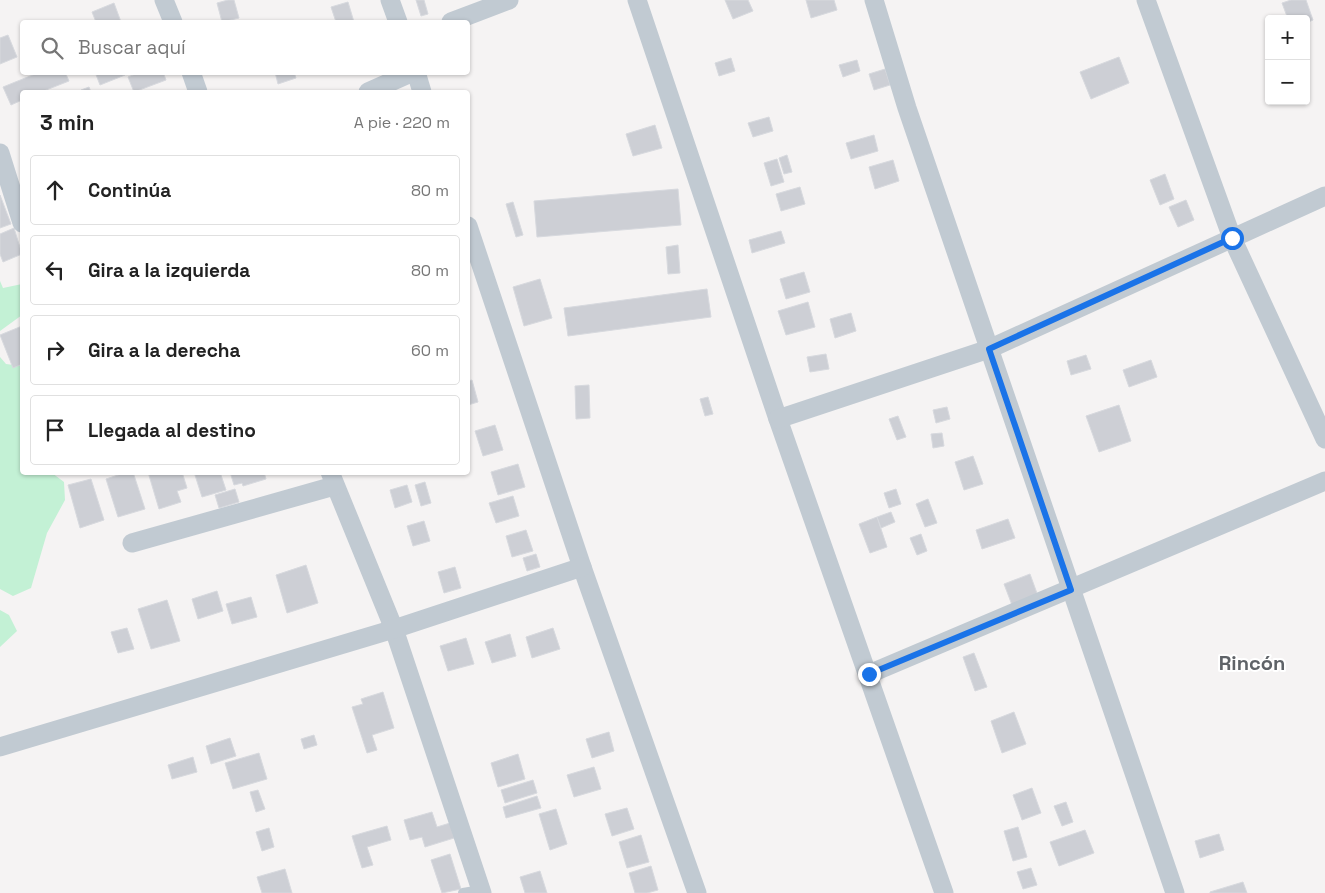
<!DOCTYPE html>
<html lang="es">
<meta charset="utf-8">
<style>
:root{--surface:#fff;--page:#f6f6f6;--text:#222;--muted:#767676;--line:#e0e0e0}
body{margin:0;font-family:"Space Grotesk",sans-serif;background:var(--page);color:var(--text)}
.controls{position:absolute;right:15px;top:15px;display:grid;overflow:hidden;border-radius:5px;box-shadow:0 1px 4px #0004}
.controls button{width:45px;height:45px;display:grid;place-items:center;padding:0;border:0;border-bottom:1px solid var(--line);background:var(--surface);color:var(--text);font:25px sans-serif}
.stop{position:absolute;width:15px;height:15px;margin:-11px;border:4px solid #1a73e8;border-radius:50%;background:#fff}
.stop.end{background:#1a73e8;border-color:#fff;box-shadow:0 1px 5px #0008}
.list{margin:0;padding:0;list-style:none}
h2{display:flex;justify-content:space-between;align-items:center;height:65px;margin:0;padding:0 20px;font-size:21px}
h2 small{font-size:16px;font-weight:400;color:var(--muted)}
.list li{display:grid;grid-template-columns:32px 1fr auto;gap:15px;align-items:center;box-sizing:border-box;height:70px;margin:0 10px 10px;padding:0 10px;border:1px solid var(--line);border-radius:5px}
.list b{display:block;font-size:19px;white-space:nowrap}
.list em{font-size:16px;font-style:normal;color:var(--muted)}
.icon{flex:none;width:28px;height:28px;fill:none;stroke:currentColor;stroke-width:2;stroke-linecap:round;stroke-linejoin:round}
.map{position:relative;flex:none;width:1325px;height:893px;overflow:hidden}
.search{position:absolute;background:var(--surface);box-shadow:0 1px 4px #0004;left:20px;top:20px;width:450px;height:55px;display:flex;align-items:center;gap:12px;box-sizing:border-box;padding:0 18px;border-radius:5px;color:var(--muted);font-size:19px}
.panel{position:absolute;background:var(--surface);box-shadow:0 1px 4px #0004;left:20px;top:90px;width:450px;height:385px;border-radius:5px}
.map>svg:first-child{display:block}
.green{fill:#c3f1d5}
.building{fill:#cdcfd5;stroke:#d7d9de}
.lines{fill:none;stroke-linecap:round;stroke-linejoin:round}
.service{stroke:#c1cad2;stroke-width:10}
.minor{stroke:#c1cad2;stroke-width:19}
.route{stroke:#1a73e8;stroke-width:6}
.labels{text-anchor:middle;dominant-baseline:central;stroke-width:4;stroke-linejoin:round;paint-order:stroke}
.neighbourhood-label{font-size:20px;font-weight:bold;fill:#5f6368;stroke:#fff}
</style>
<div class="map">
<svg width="1325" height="893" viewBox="0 0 1325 893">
<rect width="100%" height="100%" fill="#f5f3f3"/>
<g class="green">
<path d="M 0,281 L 3,288 L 22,284 L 22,315 L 0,331 Z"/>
<path d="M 0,357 L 6,364 L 22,366 L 21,451 L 22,472 L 52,473 L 64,482 L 65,500 L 47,533 L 31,588 L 13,596 L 0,589 Z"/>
<path d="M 0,610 L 9,615 L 17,631 L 0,647 Z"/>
</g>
<g class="building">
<path d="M 228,0 L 234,0 L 239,18 L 222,22 L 217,3 Z"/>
<path d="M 416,0 L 424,0 L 428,14 L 421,16 Z"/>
<path d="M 725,0 L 748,0 L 753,11 L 733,19 Z"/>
<path d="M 806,0 L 834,0 L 837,10 L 811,18 Z"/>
<path d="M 1291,0 L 1306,0 L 1313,20 L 1306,23 L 1306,19 L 1288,19 L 1282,3 Z"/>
<path d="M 348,2 L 354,22 L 336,22 L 331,7 Z"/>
<path d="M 114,3 L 121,22 L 96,22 L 92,12 Z"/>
<path d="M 8,35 L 17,57 L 0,64 L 0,38 Z"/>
<path d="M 1119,57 L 1129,83 L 1091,99 L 1080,72 Z"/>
<path d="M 731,58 L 735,71 L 719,76 L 715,63 Z"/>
<path d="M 857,60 L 860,71 L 843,77 L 839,65 Z"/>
<path d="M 885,69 L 890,85 L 874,90 L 869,74 Z"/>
<path d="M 40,72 L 65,72 L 69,81 L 41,92 L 22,92 L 22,100 L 11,105 L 3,87 Z"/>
<path d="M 95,72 L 124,72 L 125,75 L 100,85 Z"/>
<path d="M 140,72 L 163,72 L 166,80 L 134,92 L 128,77 Z"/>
<path d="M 275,72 L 294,72 L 296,78 L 278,84 Z"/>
<path d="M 89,87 L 91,92 L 82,92 L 81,90 Z"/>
<path d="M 769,117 L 773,131 L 753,137 L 748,123 Z"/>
<path d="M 655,125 L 662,148 L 633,156 L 626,134 Z"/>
<path d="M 874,135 L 878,151 L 851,159 L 846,143 Z"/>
<path d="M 787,155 L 792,172 L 784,174 L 779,158 Z"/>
<path d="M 777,159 L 784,182 L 771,186 L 764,163 Z"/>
<path d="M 893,160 L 899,181 L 875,189 L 869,167 Z"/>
<path d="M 1165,174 L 1174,199 L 1160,205 L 1150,180 Z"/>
<path d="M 800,187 L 805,204 L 781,211 L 776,194 Z"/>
<path d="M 678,189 L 681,225 L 537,237 L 534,201 Z"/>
<path d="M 0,195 L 11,224 L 0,228 Z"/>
<path d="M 1186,200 L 1194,220 L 1178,227 L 1169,207 Z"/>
<path d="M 513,202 L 523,235 L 516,237 L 506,204 Z"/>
<path d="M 14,228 L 22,254 L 3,262 L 0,254 L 0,234 Z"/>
<path d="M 781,231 L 785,243 L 752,253 L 749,240 Z"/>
<path d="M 678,245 L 680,273 L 668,274 L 666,247 Z"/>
<path d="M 804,272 L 810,292 L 786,299 L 780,279 Z"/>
<path d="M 540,279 L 552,318 L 524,326 L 513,287 Z"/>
<path d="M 707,289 L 711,317 L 568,336 L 564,308 Z"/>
<path d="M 808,302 L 815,327 L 786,335 L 778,311 Z"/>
<path d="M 851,313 L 856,331 L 835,338 L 830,319 Z"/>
<path d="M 22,326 L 22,364 L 13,368 L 0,335 Z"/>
<path d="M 826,354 L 829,369 L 810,372 L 807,357 Z"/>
<path d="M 1086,355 L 1091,369 L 1071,375 L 1067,361 Z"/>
<path d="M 1151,360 L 1157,377 L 1129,387 L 1123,370 Z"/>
<path d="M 472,380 L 478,402 L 468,405 L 468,381 Z"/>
<path d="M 589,385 L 590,418 L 576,419 L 575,386 Z"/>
<path d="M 708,397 L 713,414 L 705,416 L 700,399 Z"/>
<path d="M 1119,405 L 1131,441 L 1099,452 L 1086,416 Z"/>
<path d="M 947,407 L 950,419 L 936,423 L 933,410 Z"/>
<path d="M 898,416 L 906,437 L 897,440 L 889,419 Z"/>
<path d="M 495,425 L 503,450 L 483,456 L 475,431 Z"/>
<path d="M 942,433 L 944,446 L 933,448 L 931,434 Z"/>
<path d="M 973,456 L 983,484 L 964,490 L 955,462 Z"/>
<path d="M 518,464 L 525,487 L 498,495 L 491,472 Z"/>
<path d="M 127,472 L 133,472 L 145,509 L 118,517 L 106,479 Z"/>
<path d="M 148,472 L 182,472 L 187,488 L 177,491 L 181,502 L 159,509 Z"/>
<path d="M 194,472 L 220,472 L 226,490 L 202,497 Z"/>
<path d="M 230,472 L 264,472 L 266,479 L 243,486 L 242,483 L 234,485 Z"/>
<path d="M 91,479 L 104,520 L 80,528 L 68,485 Z"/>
<path d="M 425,482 L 431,503 L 421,506 L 415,485 Z"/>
<path d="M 407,485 L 412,502 L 395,508 L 390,490 Z"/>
<path d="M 235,489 L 239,502 L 219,508 L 215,495 Z"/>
<path d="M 896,489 L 901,504 L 889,508 L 884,493 Z"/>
<path d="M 513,496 L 519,516 L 496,523 L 489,503 Z"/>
<path d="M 928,499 L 937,523 L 925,527 L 916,504 Z"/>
<path d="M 891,512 L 895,522 L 881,528 L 877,517 Z"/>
<path d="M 877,517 L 887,547 L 870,553 L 859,524 Z"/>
<path d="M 1008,519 L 1015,538 L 982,549 L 976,530 Z"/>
<path d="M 424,521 L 430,541 L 413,546 L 407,526 Z"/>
<path d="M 526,530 L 533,551 L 512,557 L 506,536 Z"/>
<path d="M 921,534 L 927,551 L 917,555 L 910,538 Z"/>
<path d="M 536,554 L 540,567 L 527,571 L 523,558 Z"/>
<path d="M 306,565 L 318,603 L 287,613 L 276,575 Z"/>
<path d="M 455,567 L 461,588 L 444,593 L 438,572 Z"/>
<path d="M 1030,574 L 1038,596 L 1012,605 L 1004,584 Z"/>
<path d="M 217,591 L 223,611 L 198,619 L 192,599 Z"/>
<path d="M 251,597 L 257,617 L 232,624 L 226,604 Z"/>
<path d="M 167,600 L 180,641 L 151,649 L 138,609 Z"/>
<path d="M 127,628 L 134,649 L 118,653 L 111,632 Z"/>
<path d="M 553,628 L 560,649 L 532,658 L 526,637 Z"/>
<path d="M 510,634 L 516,656 L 492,663 L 485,642 Z"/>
<path d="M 466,638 L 474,664 L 448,671 L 440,646 Z"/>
<path d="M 974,653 L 987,687 L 975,691 L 963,657 Z"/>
<path d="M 383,692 L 394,728 L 372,735 L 377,750 L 367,753 L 352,707 L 363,704 L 361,699 Z"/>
<path d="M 1014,712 L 1026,744 L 1002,753 L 991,721 Z"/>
<path d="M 609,732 L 614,751 L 592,758 L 586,739 Z"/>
<path d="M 314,735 L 317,745 L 304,749 L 301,739 Z"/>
<path d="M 230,738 L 236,756 L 211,764 L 206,746 Z"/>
<path d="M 259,753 L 267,779 L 233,789 L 225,763 Z"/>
<path d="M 518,754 L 525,779 L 498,787 L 491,763 Z"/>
<path d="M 193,757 L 197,772 L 172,779 L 168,765 Z"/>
<path d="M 594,767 L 601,789 L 574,797 L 567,775 Z"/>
<path d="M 533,780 L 537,793 L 505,803 L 501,790 Z"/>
<path d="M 1032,788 L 1041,813 L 1022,820 L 1013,795 Z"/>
<path d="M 258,790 L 265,809 L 256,812 L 250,792 Z"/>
<path d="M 537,796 L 541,808 L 506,818 L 503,807 Z"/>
<path d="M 1066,802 L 1073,822 L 1062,826 L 1054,806 Z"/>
<path d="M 627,808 L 634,829 L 612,836 L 605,814 Z"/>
<path d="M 556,809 L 567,844 L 550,850 L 539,814 Z"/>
<path d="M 432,812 L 437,827 L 450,823 L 454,838 L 425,847 L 422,837 L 410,840 L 404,820 Z"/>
<path d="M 387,826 L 391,840 L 367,847 L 373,865 L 362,868 L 352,836 Z"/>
<path d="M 1018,827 L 1027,857 L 1013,861 L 1004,831 Z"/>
<path d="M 269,828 L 274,847 L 262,851 L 256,832 Z"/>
<path d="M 1085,830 L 1094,853 L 1059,866 L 1050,842 Z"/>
<path d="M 1219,834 L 1224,850 L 1200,858 L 1195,841 Z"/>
<path d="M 641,835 L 649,862 L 627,868 L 619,842 Z"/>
<path d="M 450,854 L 461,889 L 442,893 L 431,860 Z"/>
<path d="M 651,866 L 658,890 L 647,893 L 635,893 L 629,873 Z"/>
<path d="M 1031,868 L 1037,885 L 1023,889 L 1017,872 Z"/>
<path d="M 285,869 L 292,893 L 262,893 L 257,877 Z"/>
<path d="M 540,871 L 547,893 L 525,893 L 520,877 Z"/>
<path d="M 1243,882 L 1247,893 L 1210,893 L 1210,892 Z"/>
</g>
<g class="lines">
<path class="service" d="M 463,893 L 481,890"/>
<g class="minor">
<path d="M 164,0 L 173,22"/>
<path d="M 390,0 L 398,22"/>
<path d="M 637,0 L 778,419 L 944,893"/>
<path d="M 874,0 L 907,108 L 1175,893"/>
<path d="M 1146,0 L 1232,238 L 1325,439"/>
<path d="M 451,22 L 509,0"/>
<path d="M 191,72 L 198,92"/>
<path d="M 416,72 L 422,92"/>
<path d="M 368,92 L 413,72"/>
<path d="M 0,153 L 22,223"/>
<path d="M 468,226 L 582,567 L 697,893"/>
<path d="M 778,419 L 989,349 L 1325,196"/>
<path d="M 330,472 L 394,629 L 482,893"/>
<path d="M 132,543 L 334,486"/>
<path d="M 869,674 L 1325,481"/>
<path d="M 0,747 L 394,629 L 582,567"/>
</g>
</g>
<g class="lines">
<path class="route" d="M 869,674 L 1071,590 L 989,349 L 1232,238"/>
</g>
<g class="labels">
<g class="neighbourhood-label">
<text x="1252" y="663">Rincón</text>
</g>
</g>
</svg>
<div class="controls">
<button>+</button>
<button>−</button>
</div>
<div class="stop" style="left:1232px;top:238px"></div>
<div class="stop end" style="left:869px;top:674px"></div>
<div class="search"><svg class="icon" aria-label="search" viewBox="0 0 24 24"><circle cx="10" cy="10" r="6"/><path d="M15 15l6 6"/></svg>Buscar aquí</div>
<section class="panel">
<h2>3 min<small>A pie · 220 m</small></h2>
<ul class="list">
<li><svg class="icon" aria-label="ahead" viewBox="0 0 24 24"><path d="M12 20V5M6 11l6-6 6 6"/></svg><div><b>Continúa</b></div><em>80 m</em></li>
<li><svg class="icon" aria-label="left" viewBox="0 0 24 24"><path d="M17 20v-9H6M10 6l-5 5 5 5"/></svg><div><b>Gira a la izquierda</b></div><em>80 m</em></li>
<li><svg class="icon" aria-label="right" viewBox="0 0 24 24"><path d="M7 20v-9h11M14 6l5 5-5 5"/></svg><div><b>Gira a la derecha</b></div><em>60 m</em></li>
<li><svg class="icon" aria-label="arrive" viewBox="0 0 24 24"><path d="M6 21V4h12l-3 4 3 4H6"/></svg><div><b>Llegada al destino</b></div></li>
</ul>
</section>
</div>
